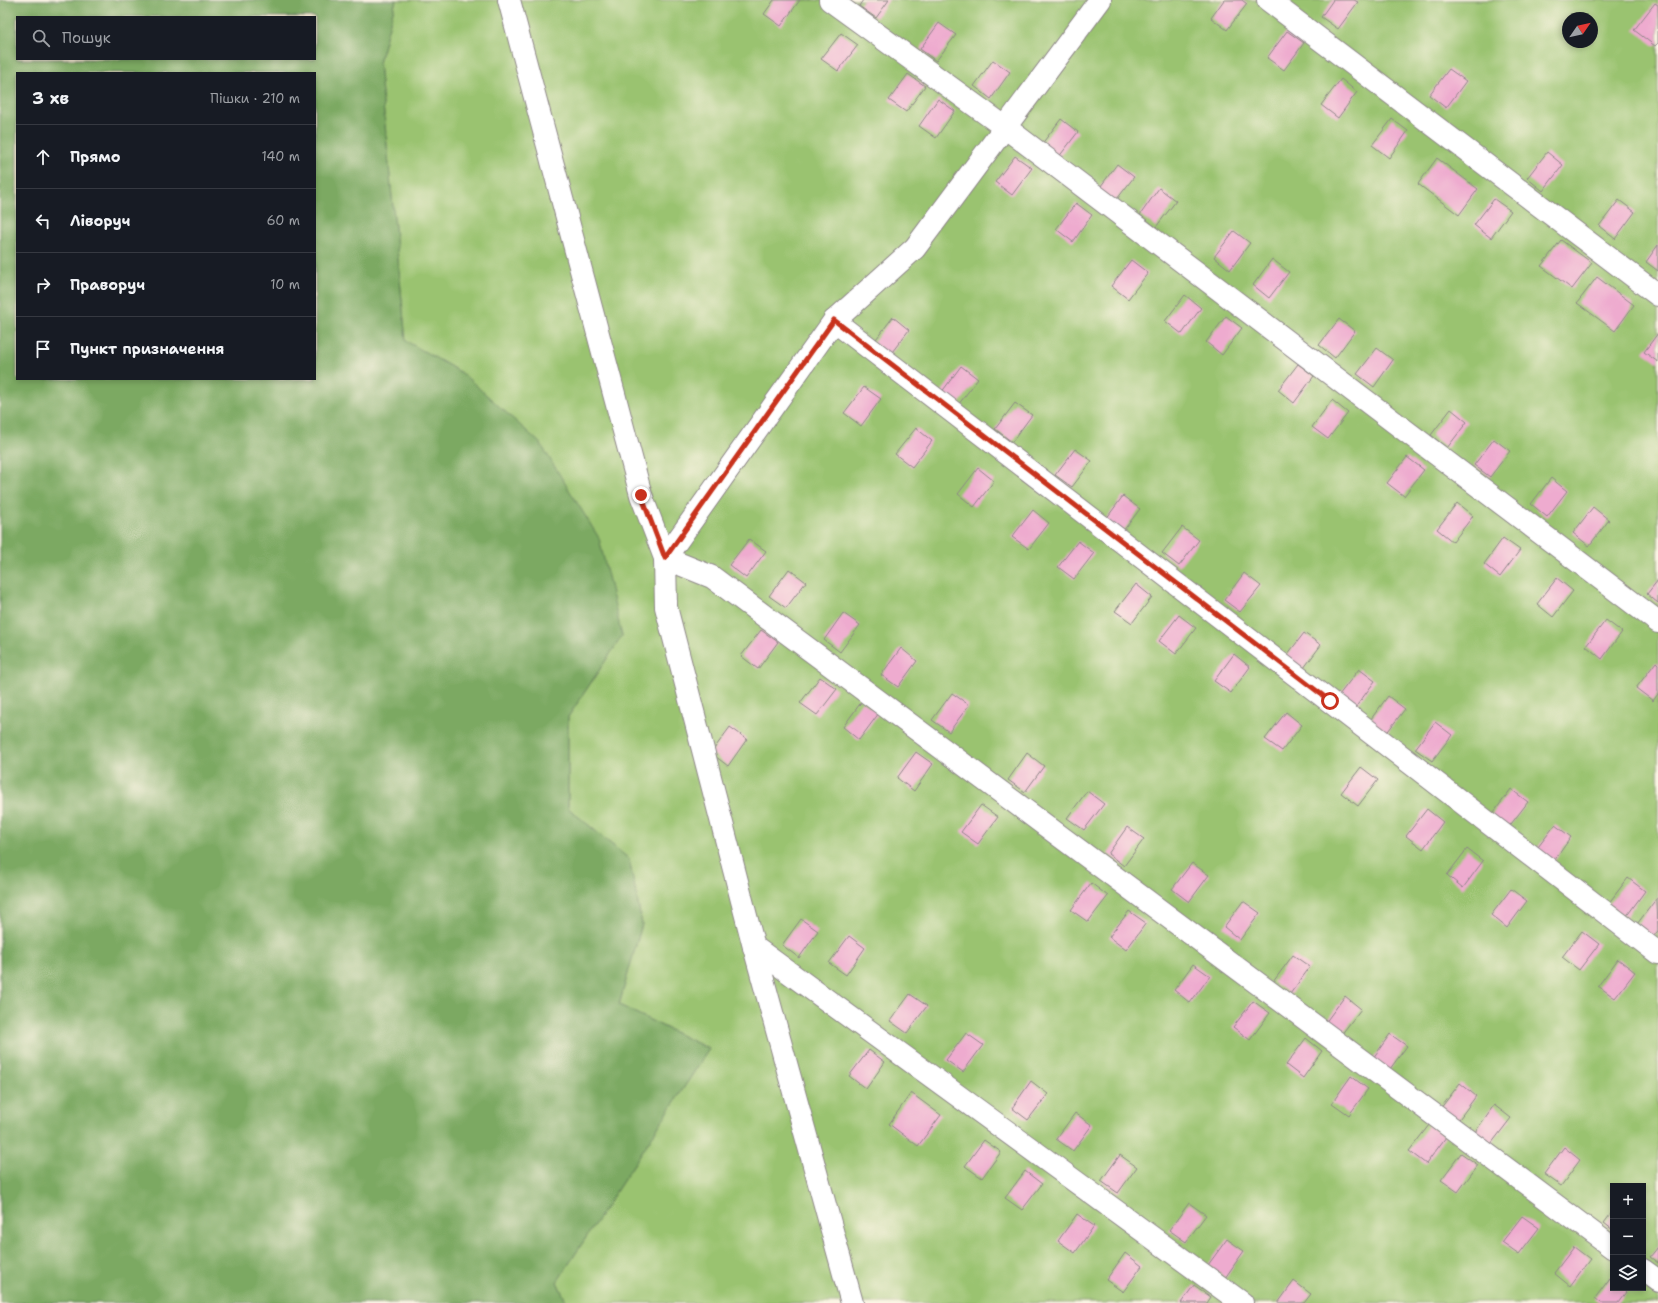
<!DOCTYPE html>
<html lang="uk">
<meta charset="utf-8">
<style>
:root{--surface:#171b24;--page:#20242c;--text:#f1f3f6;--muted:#9ea1a6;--line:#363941}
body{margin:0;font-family:"Shantell Sans",sans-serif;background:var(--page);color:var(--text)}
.controls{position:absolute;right:12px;bottom:12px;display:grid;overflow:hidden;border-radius:0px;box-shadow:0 2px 6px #0003}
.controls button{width:36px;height:36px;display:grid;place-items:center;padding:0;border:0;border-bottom:1px solid var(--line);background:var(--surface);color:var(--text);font:20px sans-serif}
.compass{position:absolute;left:1562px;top:12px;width:36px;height:36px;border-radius:50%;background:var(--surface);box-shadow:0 2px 6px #0003;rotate:56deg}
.stop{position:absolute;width:12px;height:12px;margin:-9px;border:3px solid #c8321e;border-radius:50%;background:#fff}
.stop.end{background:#c8321e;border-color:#fff;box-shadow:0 1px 4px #0008}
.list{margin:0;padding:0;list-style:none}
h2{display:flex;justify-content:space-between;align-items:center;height:52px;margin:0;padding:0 16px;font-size:17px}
h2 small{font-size:13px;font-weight:400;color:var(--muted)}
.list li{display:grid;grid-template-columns:26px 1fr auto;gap:12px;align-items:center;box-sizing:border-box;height:64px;padding:0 16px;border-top:1px solid var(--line)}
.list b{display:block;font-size:15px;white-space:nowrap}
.list em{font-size:13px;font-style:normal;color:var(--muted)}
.icon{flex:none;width:22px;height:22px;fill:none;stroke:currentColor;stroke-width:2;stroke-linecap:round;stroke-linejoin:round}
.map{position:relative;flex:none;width:1658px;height:1303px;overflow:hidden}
.search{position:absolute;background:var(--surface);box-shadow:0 2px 6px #0003;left:16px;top:16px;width:300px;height:44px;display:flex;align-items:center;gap:10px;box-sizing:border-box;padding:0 14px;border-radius:0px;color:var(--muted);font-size:15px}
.panel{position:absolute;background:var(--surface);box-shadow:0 2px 6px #0003;left:16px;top:72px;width:300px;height:308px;border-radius:0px}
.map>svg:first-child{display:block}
.green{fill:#9ac36f;stroke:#5e7255;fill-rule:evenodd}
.forest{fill:#7ba962;stroke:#4e664e;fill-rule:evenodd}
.building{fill:#eeabcf}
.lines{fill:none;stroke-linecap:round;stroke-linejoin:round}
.street-casing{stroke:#8d8687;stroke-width:24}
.street{stroke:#fff;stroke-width:22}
.route{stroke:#c8321e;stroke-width:5}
</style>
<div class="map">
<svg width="1658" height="1303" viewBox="0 0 1658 1303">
<rect width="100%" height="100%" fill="#fcf5e5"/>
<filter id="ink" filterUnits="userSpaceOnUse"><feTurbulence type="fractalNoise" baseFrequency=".025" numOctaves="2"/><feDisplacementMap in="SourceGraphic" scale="8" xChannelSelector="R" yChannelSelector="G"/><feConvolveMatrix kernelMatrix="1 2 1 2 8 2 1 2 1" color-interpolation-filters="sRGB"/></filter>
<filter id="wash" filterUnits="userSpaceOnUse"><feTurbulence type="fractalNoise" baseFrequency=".012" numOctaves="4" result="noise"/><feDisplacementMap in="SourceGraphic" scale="16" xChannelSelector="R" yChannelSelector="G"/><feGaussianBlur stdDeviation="0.9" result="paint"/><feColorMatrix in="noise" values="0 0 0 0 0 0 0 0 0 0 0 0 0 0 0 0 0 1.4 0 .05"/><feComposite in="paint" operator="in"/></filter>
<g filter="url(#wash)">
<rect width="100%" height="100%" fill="#f8ead3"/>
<path class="green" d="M 396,0 L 1658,0 L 1658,1303 L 567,1303 L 557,1282 L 709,1049 L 619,1005 L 642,924 L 629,859 L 568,808 L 568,717 L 622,636 L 462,373 L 406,342 L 379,63 ZM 1568,18 L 1592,18 L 1592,42 L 1568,42 ZM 1613,1186 L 1643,1186 L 1643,1288 L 1613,1288 Z"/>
<path class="forest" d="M 0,0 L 396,0 L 379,63 L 406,341 L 462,373 L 540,443 L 599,538 L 622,636 L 568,717 L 568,808 L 629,859 L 642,924 L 619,1005 L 709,1049 L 557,1282 L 567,1303 L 0,1303 ZM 17,17 L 315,17 L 315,59 L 17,59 ZM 17,73 L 315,73 L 315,379 L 17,379 Z"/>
<g id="blocks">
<g class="building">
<path d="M 774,0 L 800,0 L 781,26 L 764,14 Z"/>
<path d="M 863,0 L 889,0 L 876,18 L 859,6 Z"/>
<path d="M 1224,0 L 1242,0 L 1247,4 L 1227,30 L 1211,18 Z"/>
<path d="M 1333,0 L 1354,0 L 1358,2 L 1338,29 L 1321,17 Z"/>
<path d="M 1655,3 L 1658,5 L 1658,43 L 1655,46 L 1634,30 Z"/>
<path d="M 939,23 L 956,35 L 936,61 L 920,49 Z"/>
<path d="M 1287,31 L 1304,43 L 1284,70 L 1267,58 Z"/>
<path d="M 841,33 L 858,45 L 838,71 L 821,59 Z"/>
<path d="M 993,60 L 1010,72 L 991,99 L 974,86 Z"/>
<path d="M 1449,69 L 1466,81 L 1446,108 L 1429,95 Z"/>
<path d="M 908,74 L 925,86 L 906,112 L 889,100 Z"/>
<path d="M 1341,79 L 1357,92 L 1338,118 L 1321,105 Z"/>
<path d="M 938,99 L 955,111 L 936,138 L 919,126 Z"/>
<path d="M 1061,119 L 1078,132 L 1058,158 L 1041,145 Z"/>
<path d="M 1392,119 L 1408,131 L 1389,158 L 1372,145 Z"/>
<path d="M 1547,152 L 1563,165 L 1543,191 L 1527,178 Z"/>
<path d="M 1015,156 L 1032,168 L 1012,195 L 995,182 Z"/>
<path d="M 1437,158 L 1478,189 L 1459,215 L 1418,184 Z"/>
<path d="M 1117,164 L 1134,177 L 1114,203 L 1098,190 Z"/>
<path d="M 1159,188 L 1176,201 L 1156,227 L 1140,215 Z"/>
<path d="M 1494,199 L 1511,211 L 1491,238 L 1474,225 Z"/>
<path d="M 1619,200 L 1635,212 L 1615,239 L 1599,226 Z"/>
<path d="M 1076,203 L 1092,215 L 1073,242 L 1056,229 Z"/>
<path d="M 1234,231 L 1250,243 L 1230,270 L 1214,257 Z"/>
<path d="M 1561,240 L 1592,263 L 1572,289 L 1541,266 Z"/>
<path d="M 1658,245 L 1658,271 L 1646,262 Z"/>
<path d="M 1272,259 L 1289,272 L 1269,298 L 1253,285 Z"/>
<path d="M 1131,260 L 1148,273 L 1128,299 L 1111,286 Z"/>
<path d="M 1597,277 L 1634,305 L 1615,331 L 1577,303 Z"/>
<path d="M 1185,295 L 1201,308 L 1182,334 L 1165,321 Z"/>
<path d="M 1226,316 L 1242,328 L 1222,355 L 1206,342 Z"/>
<path d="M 893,317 L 909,330 L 889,356 L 873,343 Z"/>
<path d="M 1339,319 L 1355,331 L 1335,358 L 1319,345 Z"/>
<path d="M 1658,333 L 1658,362 L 1644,352 Z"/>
<path d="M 1377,348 L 1393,360 L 1374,387 L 1357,374 Z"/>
<path d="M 1298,364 L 1314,376 L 1294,403 L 1278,390 Z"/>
<path d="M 961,366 L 978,379 L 958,405 L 941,393 Z"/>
<path d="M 864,387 L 881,399 L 861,426 L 844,413 Z"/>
<path d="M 1332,400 L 1348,413 L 1328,439 L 1312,427 Z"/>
<path d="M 1015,403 L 1032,415 L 1012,442 L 995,429 Z"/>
<path d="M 1451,409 L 1467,422 L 1447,448 L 1431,435 Z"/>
<path d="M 916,428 L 932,441 L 912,467 L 895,454 Z"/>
<path d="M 1494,439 L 1510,451 L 1490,477 L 1474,465 Z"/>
<path d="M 1075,449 L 1092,461 L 1072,487 L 1055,475 Z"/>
<path d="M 1407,457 L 1424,470 L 1404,496 L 1387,483 Z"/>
<path d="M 978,468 L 994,481 L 974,507 L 958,494 Z"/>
<path d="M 1551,478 L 1567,491 L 1547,517 L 1531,504 Z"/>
<path d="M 1123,496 L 1140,509 L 1120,535 L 1103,523 Z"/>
<path d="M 1457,503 L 1473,516 L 1453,542 L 1437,529 Z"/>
<path d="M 1593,507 L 1609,520 L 1589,546 L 1573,533 Z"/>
<path d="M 1033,510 L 1049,523 L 1029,549 L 1012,537 Z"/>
<path d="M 1182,527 L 1199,540 L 1179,566 L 1162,553 Z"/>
<path d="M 1503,538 L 1520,550 L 1500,577 L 1484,564 Z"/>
<path d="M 749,539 L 766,551 L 746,578 L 729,565 Z"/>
<path d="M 1078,541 L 1094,553 L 1074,579 L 1058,567 Z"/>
<path d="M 789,569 L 806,582 L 786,608 L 769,596 Z"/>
<path d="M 1244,573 L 1261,586 L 1240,612 L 1224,600 Z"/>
<path d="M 1557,578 L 1573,591 L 1553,617 L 1537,604 Z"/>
<path d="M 1658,580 L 1658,603 L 1647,594 Z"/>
<path d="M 1136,584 L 1152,597 L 1132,623 L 1115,611 Z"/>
<path d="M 843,613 L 860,625 L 840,652 L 824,640 Z"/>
<path d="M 1179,615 L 1196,628 L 1176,654 L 1159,641 Z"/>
<path d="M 1606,620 L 1622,632 L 1602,659 L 1586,646 Z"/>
<path d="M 761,630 L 778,642 L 758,669 L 741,656 Z"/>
<path d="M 1304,633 L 1321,645 L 1301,672 L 1284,659 Z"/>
<path d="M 901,648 L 917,661 L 898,687 L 881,675 Z"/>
<path d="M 1234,654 L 1250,667 L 1231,693 L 1214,681 Z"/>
<path d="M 1656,662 L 1658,664 L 1658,694 L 1653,701 L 1636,688 Z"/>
<path d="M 1359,669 L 1375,681 L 1355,708 L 1339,695 Z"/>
<path d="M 820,677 L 837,689 L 817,715 L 800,703 Z"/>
<path d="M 952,693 L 969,705 L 949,732 L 932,720 Z"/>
<path d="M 1388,696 L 1405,709 L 1385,735 L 1368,723 Z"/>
<path d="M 862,701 L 879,713 L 859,740 L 843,727 Z"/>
<path d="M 1286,712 L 1302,725 L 1282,751 L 1265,739 Z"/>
<path d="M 1435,722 L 1452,735 L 1432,761 L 1415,749 Z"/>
<path d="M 730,727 L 747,739 L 728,766 L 711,753 Z"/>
<path d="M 916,752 L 933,764 L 914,791 L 897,778 Z"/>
<path d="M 1027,753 L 1044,766 L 1025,792 L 1008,780 Z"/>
<path d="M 1361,767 L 1378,780 L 1358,806 L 1341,793 Z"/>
<path d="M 1511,789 L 1528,802 L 1508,828 L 1491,816 Z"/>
<path d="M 1087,791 L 1104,804 L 1084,830 L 1067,818 Z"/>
<path d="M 981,805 L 998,817 L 978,844 L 961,832 Z"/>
<path d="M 1427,809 L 1443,822 L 1423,849 L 1406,836 Z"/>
<path d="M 1555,825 L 1571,837 L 1552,864 L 1535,851 Z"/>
<path d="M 1127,827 L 1144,839 L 1124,866 L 1108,854 Z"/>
<path d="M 1467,849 L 1483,861 L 1463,888 L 1447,875 Z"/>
<path d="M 1192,863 L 1209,875 L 1189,902 L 1172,889 Z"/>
<path d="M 1628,878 L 1645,891 L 1626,917 L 1608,904 Z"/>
<path d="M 1091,883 L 1108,896 L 1088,922 L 1071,910 Z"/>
<path d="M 1511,889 L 1527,901 L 1507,928 L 1491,915 Z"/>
<path d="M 1657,898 L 1658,931 L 1653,937 L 1637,924 Z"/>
<path d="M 1243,901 L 1260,913 L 1240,940 L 1224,927 Z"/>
<path d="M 1129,911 L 1146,923 L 1126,950 L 1109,937 Z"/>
<path d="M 801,919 L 818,931 L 799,958 L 782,945 Z"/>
<path d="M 1582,931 L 1599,944 L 1579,970 L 1562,957 Z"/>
<path d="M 849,936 L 865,948 L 846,975 L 829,963 Z"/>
<path d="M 1293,955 L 1310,967 L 1290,994 L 1273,982 Z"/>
<path d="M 1618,959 L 1635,972 L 1615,998 L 1598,986 Z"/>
<path d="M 1193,964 L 1210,976 L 1190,1003 L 1174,990 Z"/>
<path d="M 910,994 L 927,1006 L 907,1033 L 890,1021 Z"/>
<path d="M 1345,996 L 1361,1009 L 1341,1035 L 1325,1023 Z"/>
<path d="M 1253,1001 L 1270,1013 L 1250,1040 L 1233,1027 Z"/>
<path d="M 966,1033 L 983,1045 L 963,1072 L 946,1060 Z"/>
<path d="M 1390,1034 L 1407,1046 L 1387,1073 L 1371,1061 Z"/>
<path d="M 1306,1038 L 1322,1051 L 1303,1078 L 1286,1065 Z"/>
<path d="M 869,1050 L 885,1062 L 866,1089 L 849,1076 Z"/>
<path d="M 1351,1076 L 1368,1089 L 1349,1115 L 1332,1103 Z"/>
<path d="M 1031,1081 L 1048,1094 L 1028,1120 L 1012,1108 Z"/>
<path d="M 1460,1083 L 1476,1096 L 1457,1122 L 1440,1109 Z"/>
<path d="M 911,1093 L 941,1115 L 918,1146 L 889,1124 Z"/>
<path d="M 1494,1105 L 1511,1118 L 1491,1144 L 1475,1132 Z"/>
<path d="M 1075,1113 L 1092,1125 L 1073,1151 L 1056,1139 Z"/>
<path d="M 1429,1125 L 1446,1137 L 1426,1164 L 1409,1151 Z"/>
<path d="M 984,1140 L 1001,1152 L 982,1178 L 965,1166 Z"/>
<path d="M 1564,1147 L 1580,1160 L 1561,1186 L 1544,1174 Z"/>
<path d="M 1461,1153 L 1478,1165 L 1458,1192 L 1441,1180 Z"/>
<path d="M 1120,1155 L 1137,1167 L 1118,1193 L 1101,1181 Z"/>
<path d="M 1025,1171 L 1042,1184 L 1022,1210 L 1005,1198 Z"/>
<path d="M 1189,1203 L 1206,1215 L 1186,1242 L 1169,1230 Z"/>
<path d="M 1613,1211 L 1613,1230 L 1604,1223 Z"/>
<path d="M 1077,1214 L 1094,1226 L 1075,1253 L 1058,1241 Z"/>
<path d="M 1522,1216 L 1539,1228 L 1519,1254 L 1502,1242 Z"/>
<path d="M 1227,1239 L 1244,1251 L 1225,1278 L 1208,1265 Z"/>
<path d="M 1574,1247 L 1590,1259 L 1570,1286 L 1554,1273 Z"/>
<path d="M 1658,1247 L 1658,1263 L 1650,1257 Z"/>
<path d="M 1125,1253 L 1142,1266 L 1123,1292 L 1106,1280 Z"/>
<path d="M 1613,1274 L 1613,1288 L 1629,1288 L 1618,1303 L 1601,1303 L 1595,1298 Z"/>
<path d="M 1294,1281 L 1311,1294 L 1304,1303 L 1278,1303 Z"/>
<path d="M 1194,1285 L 1211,1297 L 1207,1303 L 1181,1303 Z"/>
</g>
</g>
</g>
<g filter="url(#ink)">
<use href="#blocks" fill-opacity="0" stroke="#8d8687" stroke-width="1"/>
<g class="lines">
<defs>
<g id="street">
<path d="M 509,0 L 641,495 L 665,558 L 666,607 L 754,947 L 852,1303"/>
<path d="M 830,0 L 1006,128 L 1658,622"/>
<path d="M 1100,0 L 915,248 L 834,321 L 665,558 L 712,577 L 1613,1248"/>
<path d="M 1268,0 L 1658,295"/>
<path d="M 834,321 L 1658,953"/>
<path d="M 754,947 L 1242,1303"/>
<path d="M 1643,1270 L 1658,1281"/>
</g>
</defs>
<use href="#street" class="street-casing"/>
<use href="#street" class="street"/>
</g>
</g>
<g class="lines" filter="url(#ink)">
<path class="route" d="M 641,495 L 665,558 L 834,320 L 1330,701"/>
</g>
</svg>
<div class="controls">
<button>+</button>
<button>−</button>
<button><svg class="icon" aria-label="layers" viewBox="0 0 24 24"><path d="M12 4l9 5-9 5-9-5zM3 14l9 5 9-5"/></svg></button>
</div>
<svg class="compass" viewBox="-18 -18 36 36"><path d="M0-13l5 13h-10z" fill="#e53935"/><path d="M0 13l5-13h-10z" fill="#9ea1a6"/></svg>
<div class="stop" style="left:1330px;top:701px"></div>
<div class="stop end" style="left:641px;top:495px"></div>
<div class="search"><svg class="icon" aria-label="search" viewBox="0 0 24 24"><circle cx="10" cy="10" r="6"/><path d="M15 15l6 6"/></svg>Пошук</div>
<section class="panel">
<h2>3 хв<small>Пішки · 210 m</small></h2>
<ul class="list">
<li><svg class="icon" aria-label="ahead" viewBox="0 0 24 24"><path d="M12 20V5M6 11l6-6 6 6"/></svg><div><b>Прямо</b></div><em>140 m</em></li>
<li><svg class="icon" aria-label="left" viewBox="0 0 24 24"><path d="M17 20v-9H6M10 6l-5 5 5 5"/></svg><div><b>Ліворуч</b></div><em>60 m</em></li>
<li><svg class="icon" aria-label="right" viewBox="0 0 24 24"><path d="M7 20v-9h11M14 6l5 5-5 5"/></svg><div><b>Праворуч</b></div><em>10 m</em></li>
<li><svg class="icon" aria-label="arrive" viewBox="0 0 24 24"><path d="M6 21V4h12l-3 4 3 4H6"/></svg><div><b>Пункт призначення</b></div></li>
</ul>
</section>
</div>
